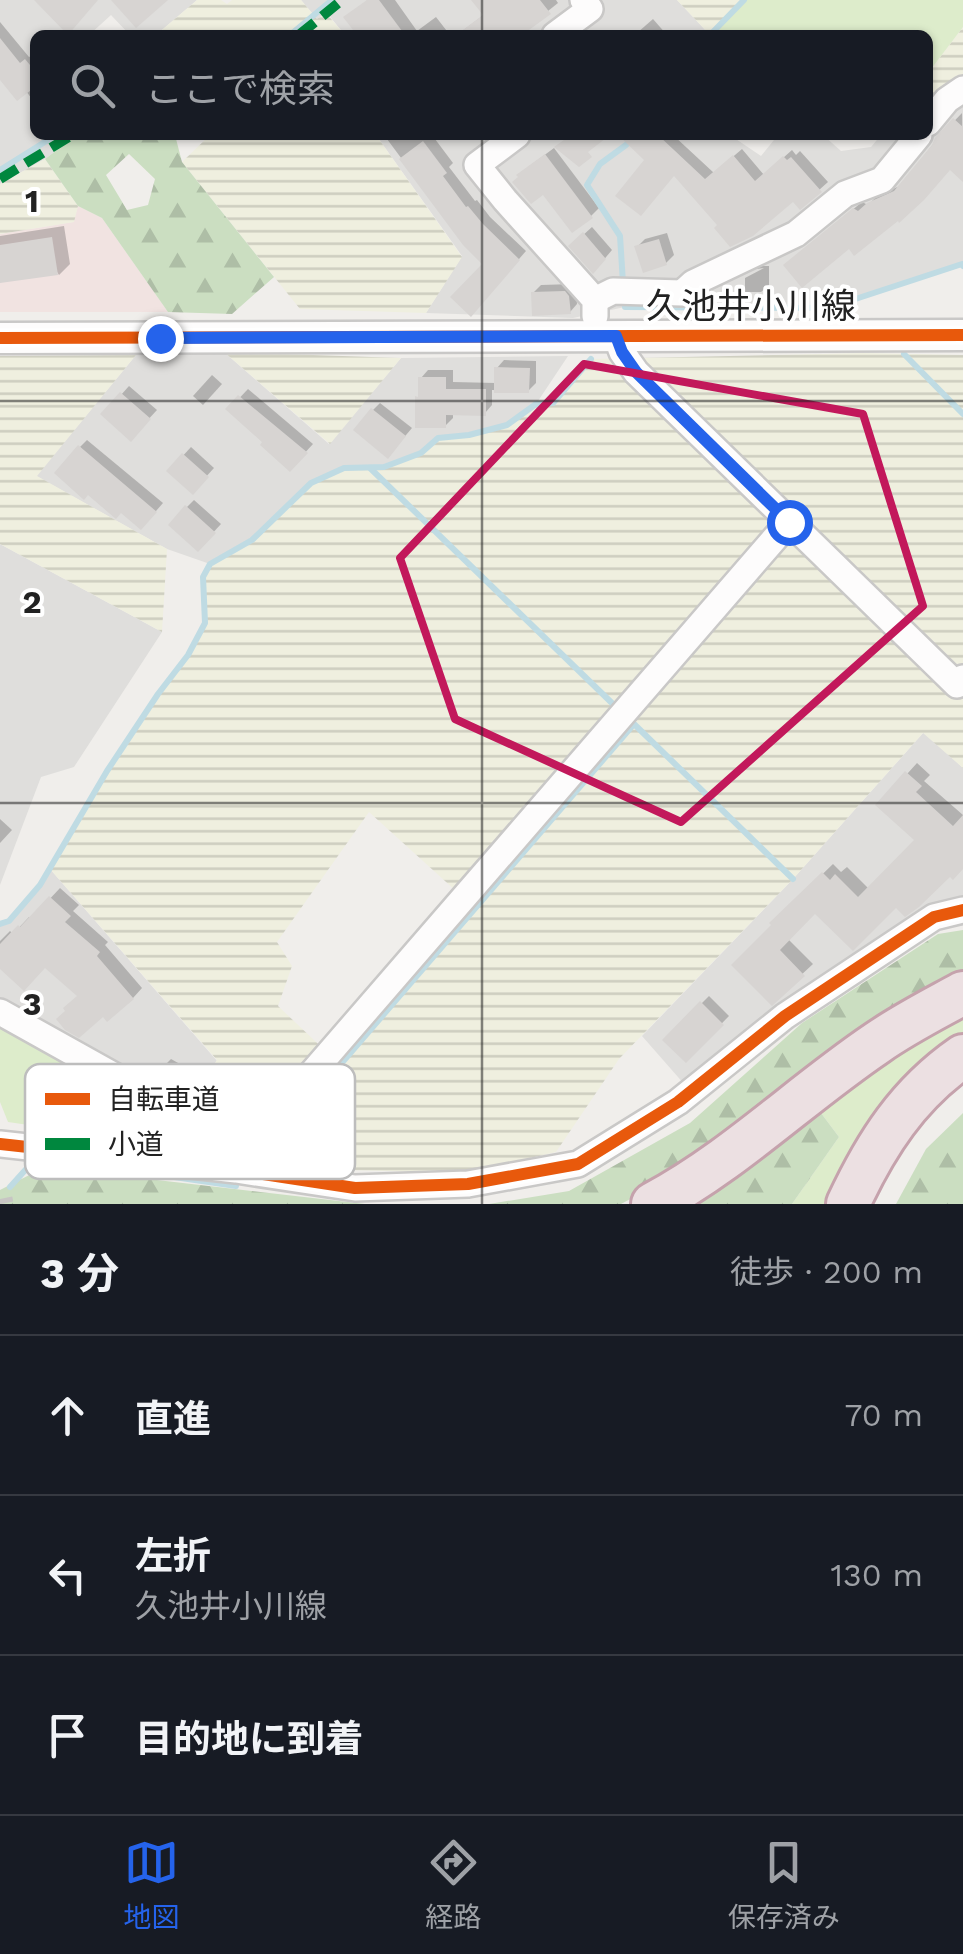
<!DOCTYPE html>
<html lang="ja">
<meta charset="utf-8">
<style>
:root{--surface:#171b24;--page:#20242c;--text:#f1f3f6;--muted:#9ea1a6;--line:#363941;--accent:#2563eb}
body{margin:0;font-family:"Work Sans","Noto Sans JP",sans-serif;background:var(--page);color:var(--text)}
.stop{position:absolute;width:30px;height:30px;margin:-22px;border:8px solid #2563eb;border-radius:50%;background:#fff}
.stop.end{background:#2563eb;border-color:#fff;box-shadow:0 2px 10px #0008}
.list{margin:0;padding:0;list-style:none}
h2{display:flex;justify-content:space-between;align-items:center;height:130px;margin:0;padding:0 40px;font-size:42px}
h2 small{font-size:32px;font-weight:400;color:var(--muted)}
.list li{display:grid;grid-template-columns:65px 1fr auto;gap:30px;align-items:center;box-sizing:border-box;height:160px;padding:0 40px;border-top:2px solid var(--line)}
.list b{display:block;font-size:38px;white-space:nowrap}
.list p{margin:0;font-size:32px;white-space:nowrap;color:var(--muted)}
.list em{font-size:32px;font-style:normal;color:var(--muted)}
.icon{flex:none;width:55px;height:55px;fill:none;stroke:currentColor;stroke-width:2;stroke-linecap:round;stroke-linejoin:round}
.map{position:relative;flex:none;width:963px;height:1204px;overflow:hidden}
.search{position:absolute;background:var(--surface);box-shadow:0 2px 8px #0004;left:30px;right:30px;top:30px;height:110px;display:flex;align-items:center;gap:25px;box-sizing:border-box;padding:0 35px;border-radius:15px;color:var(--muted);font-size:38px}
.sheet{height:610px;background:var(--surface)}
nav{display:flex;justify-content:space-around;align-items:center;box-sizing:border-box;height:140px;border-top:2px solid var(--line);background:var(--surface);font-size:28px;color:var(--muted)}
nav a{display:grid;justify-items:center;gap:5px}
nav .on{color:var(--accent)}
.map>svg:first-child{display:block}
.residential{fill:#dfdedc}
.commercial{fill:#f1e3e1}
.farmland{fill:url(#farmland-rules);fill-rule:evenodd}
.grass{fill:#ddeccb}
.forest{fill:url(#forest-firs);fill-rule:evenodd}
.shadow{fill:#0003}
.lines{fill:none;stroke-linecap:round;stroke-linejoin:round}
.stream{stroke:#bfdbe3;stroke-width:6}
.building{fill:#d7d4d2}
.minor-tunnel{stroke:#c7c5c3;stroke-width:25;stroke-dasharray:25 12;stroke-linecap:butt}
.minor-casing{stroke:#c9c8c7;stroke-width:30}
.tertiary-casing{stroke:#c9c8c7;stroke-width:35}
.motorway-casing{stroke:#c5a2ac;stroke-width:48}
.minor{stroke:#fdfcfc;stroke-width:25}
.tertiary{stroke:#fdfcfc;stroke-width:30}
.motorway{stroke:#ece0e2;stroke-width:42}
.quiet{stroke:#00873e;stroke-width:10;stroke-dasharray:20 10;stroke-linecap:butt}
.cycleway-casing{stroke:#fff;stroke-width:19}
.cycleway{stroke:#e8590c;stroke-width:12}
.route{stroke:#2563eb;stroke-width:12}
.marked{fill:none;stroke:#c2185b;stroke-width:8;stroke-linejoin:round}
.grid{fill:none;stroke:#222;stroke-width:2.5;stroke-opacity:0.55}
.labels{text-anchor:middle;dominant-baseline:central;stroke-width:8;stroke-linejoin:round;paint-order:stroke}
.street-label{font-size:35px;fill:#222;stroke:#fff}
.key{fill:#fff;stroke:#bdbdbd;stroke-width:2.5}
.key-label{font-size:28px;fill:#222}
.grid-label{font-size:32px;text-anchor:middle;font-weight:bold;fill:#222;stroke:#fff;stroke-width:8;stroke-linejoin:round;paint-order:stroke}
</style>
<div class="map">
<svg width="963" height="1204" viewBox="0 0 963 1204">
<defs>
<pattern id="farmland-rules" width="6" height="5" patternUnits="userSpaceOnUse" patternTransform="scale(2.5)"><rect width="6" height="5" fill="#efefdf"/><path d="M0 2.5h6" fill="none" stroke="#cdcdbf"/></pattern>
<pattern id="forest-firs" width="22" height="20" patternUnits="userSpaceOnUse" patternTransform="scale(2.5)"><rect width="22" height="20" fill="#cbdec1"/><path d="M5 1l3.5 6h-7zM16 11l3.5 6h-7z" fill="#aebea6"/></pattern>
</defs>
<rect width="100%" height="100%" fill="#f0eeeb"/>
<g class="residential">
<path d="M 0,0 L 197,0 L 156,35 L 130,35 L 111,15 L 89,35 L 35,35 L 35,135 L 77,135 L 45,159 L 0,184 Z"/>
<path d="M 301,0 L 677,0 L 710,35 L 345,35 L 327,13 L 318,20 Z"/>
<path d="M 963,83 L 963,266 L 961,264 L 828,308 L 625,307 L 573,318 L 426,313 L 462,256 L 376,135 L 730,135 L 761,156 L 778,135 L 823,135 L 841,151 L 871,147 L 881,135 L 928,135 L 928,90 L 933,102 Z"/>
<path d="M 224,352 L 329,444 L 401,358 L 568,356 L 536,404 L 507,425 L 469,435 L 438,438 L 421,453 L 384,467 L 344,468 L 311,483 L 252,540 L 210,564 L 167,549 L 36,476 L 136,355 Z"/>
<path d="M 0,544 L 162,632 L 74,767 L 41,777 L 0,885 Z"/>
<path d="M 924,732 L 963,768 L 963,899 L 685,1085 L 642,1036 L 793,879 Z"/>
<path d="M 50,869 L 217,1061 L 184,1105 L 0,1000 L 0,924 L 9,921 L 40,885 Z"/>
</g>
<path class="commercial" d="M 78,206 L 102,218 L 168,312 L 0,312 L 0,234 L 73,222 Z"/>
<g class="farmland">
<path d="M 197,0 L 221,0 L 227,4 L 232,0 L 301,0 L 317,19 L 326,13 L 345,35 L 156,35 Z"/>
<path d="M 677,0 L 744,0 L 710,35 Z"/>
<path d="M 963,27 L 963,83 L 933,103 L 928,90 L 928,73 Z"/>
<path d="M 210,135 L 376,135 L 462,257 L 426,313 L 300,309 L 182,162 Z"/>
<path d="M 45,159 L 78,206 L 74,222 L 0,234 L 0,184 Z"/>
<path d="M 224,352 L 401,358 L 330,444 Z"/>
<path d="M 864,353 L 963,355 L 963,768 L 923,733 L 793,879 L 619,1059 L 556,1152 L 466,1173 L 346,1170 L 184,1105 L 217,1060 L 50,869 L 107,771 L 158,694 L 188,655 L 205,623 L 203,577 L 210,564 L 252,540 L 311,483 L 344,468 L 384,467 L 421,453 L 438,438 L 469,435 L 507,425 L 536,404 L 554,403 L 591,359 ZM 369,812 L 467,901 L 332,1057 L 278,1006 L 292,966 L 277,942 Z"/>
<path d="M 136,355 L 37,476 L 167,549 L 162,632 L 0,544 L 0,356 Z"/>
</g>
<g class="grass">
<path d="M 744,0 L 963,0 L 963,27 L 928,73 L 928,35 L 710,35 Z"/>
<path d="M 963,1013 L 963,1035 L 926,1059 L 828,1204 L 792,1204 L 839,1137 L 818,1109 L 904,1043 Z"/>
<path d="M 0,1028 L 243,1156 L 8,1122 L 0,1102 Z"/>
</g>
<g class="forest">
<path d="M 77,135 L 175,135 L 182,162 L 274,277 L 232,314 L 168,312 L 102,218 L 78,206 L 45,159 ZM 129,154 L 155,179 L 148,205 L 127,210 L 106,175 Z"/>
<path d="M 963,930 L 963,974 L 703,1160 L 621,1204 L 489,1204 L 569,1191 L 690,1123 L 802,1023 L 938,934 Z"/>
<path d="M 818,1109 L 839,1137 L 792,1204 L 692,1204 Z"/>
<path d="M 963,1113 L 963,1204 L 896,1204 L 926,1149 Z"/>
<path d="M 45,1167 L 365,1204 L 0,1204 L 0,1190 Z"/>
</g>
<g class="shadow">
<path d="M 367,0 L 395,0 L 417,31 L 436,17 L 450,35 L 360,35 Z"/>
<path d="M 475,0 L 556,0 L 558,3 L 518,35 L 457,35 L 485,14 Z"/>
<path d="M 653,19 L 667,35 L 635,35 L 637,33 Z"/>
<path d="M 0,22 L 29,57 L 35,54 L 35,103 L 26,91 L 0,76 Z"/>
<path d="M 962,113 L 963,178 L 951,166 L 849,246 L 794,258 L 862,202 L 868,205 L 877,196 L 902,185 L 937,139 Z"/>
<path d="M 384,135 L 432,135 L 453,163 L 449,167 L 475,201 L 477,200 L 490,217 L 526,251 L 478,306 L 485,264 L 465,244 Z"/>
<path d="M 657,135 L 673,135 L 714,173 L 742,149 L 764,175 L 792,150 L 796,155 L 800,151 L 828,182 L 800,207 L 793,199 L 720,225 L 674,173 L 647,160 Z"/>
<path d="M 554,148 L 599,208 L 591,216 L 544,191 L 527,168 Z"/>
<path d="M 64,226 L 70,264 L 59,275 L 57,272 L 0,281 L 0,236 Z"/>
<path d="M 592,227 L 612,250 L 601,263 L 571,246 Z"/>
<path d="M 667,233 L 674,255 L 666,263 L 637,247 L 645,239 Z"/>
<path d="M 762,266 L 769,266 L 769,285 L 761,292 L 745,292 L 745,278 L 764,268 L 756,269 Z"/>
<path d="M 573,284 L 576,288 L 577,304 L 570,312 L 533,293 L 541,285 Z"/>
<path d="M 504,360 L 536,361 L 536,383 L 528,391 L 492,390 L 492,405 L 485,413 L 453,413 L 453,418 L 445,426 L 420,395 L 421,378 L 428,370 L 453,370 L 453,382 L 496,383 L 497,368 Z"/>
<path d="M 212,375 L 222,384 L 203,405 L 193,396 Z"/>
<path d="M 129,386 L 157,410 L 131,438 L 104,414 Z"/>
<path d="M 248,389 L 313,444 L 290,469 L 229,409 Z"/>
<path d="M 380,403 L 412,428 L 395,448 L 373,410 Z"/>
<path d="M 87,440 L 163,503 L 149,519 L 80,447 Z"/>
<path d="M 191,447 L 214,468 L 193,491 L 169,471 Z"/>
<path d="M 194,500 L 221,524 L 198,549 L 187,507 Z"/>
<path d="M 917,763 L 930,775 L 924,781 L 963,815 L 963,866 L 896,904 L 815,911 L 788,939 L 813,964 L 772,1002 L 774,926 L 772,923 L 833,864 L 841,872 L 847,867 L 869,889 L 918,840 L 879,805 Z"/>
<path d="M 0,819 L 12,830 L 0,843 Z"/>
<path d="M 60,888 L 79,905 L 73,911 L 108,942 L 105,945 L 142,988 L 133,998 L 103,1014 L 45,965 L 0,966 L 0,941 L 10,931 L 13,934 L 29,917 L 31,919 Z"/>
<path d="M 709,996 L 729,1016 L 686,1060 L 665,1040 Z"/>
<path d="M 171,1059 L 196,1073 L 182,1092 L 164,1066 Z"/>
</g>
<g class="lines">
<g class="stream">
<path d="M 290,35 L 332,0"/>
<path d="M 710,35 L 744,0"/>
<path d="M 0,170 L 56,135"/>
<path d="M 623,283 L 620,236 L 587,185 L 600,164 L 626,145 L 635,135"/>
<path d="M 624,296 L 625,307 L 828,308 L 962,264 L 963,266"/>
<path d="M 904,354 L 963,414"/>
<path d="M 370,468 L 615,706"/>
<path d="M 0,924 L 9,921 L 40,885 L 107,771 L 158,694 L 188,655 L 205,623 L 203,577 L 210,564 L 252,540 L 311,483 L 344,468 L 384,467 L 421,453 L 438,438 L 469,435 L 507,425 L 536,404 L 553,403 L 591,359"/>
<path d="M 271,1145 L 634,724 L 793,879"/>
<path d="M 140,1172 L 236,1186"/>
<path d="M 10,1187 L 28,1167 L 53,1159"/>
</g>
</g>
<g class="building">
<path d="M 34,0 L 98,0 L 68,35 Z"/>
<path d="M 111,0 L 168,0 L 136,28 Z"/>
<path d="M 367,0 L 379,0 L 405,35 L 357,35 L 343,17 Z"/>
<path d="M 471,0 L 540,0 L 551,14 L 522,35 L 456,35 L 483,15 Z"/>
<path d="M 0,38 L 20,63 L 25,59 L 35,71 L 35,87 L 17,101 L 0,80 Z"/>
<path d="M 953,118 L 963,127 L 963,182 L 950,170 L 924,200 L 899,223 L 898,221 L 854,256 L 849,249 L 802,288 L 783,265 L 853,208 L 858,211 L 867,203 L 894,191 L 932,145 L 935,138 Z"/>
<path d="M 571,135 L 610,135 L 588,152 L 592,157 L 579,167 L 554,147 Z"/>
<path d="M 618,135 L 658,135 L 705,179 L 733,155 L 755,181 L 783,156 L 787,160 L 791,157 L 822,192 L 800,210 L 793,202 L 753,236 L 730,247 L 714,228 L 717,225 L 674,176 L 641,216 L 615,196 L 644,160 Z"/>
<path d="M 423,141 L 447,173 L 443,176 L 466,207 L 468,206 L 483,224 L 520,260 L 471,317 L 450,297 L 482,264 L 463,245 L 399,159 Z"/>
<path d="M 545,154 L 593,218 L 572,233 L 543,195 L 531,204 L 512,182 L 518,177 L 516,175 Z"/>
<path d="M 583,232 L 606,259 L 593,274 L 568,246 Z"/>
<path d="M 52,237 L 58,275 L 0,283 L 0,245 Z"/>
<path d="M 659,239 L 667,265 L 643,273 L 634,246 Z"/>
<path d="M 565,291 L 569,296 L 571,314 L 532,316 L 531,292 Z"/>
<path d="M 494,367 L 530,368 L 529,393 L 494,393 Z"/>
<path d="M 418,377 L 446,377 L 446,389 L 486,389 L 486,416 L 446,415 L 446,428 L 415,428 L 415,396 L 418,397 Z"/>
<path d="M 120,392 L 151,419 L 131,442 L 100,414 Z"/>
<path d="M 238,395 L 308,453 L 290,472 L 260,445 L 262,442 L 225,409 Z"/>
<path d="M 371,408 L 406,436 L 388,459 L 353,430 Z"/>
<path d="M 78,445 L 157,512 L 141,530 L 121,513 L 116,519 L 88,495 L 84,500 L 54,473 Z"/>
<path d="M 182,453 L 209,477 L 193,495 L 166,471 Z"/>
<path d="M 185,505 L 216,533 L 198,552 L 168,525 Z"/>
<path d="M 905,771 L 922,786 L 916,792 L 953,826 L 963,815 L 963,869 L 953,880 L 950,877 L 919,907 L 905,917 L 896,908 L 853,951 L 815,914 L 780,950 L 805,976 L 772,1006 L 731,965 L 771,925 L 769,923 L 822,872 L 830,880 L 835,874 L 858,897 L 914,840 L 875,805 Z"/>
<path d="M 49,896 L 71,916 L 65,922 L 100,952 L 97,956 L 134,999 L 107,1022 L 103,1017 L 79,1038 L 65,1030 L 56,1019 L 65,1011 L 63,1008 L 77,996 L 45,968 L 24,991 L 0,969 L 0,944 L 18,925 L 20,927 Z"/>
<path d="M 700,1001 L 724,1025 L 686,1063 L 662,1040 Z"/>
</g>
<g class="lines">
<path class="minor-tunnel" d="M 0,1199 L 1,1204"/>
<defs>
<g id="minor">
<path d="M 555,35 L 590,9 L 583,0"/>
<path d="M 928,123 L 947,100 L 963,89"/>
<path d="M 517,135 L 477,165 L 505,200 L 595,300 L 595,316"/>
<path d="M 595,300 L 613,291 L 682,293 L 693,283 L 796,234 L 845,194 L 882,180 L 919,135"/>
<path d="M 616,336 L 622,352 L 636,372 L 957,685 L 963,678"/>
<path d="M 0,1012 L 258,1156"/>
<path d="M 0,1144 L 236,1170 L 355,1188 L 468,1184 L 578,1164 L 678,1102 L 785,1016 L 934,917 L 963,910"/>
<path d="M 247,1148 L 789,522"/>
</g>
<path id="tertiary" d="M 0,338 L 963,335"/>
<g id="motorway">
<path d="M 653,1204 C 735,1160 800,1095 877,1043 C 904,1024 934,1009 963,993"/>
<path d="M 848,1204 C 876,1144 908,1094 963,1056"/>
</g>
</defs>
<use href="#minor" class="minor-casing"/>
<use href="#tertiary" class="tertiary-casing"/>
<use href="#motorway" class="motorway-casing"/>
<use href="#minor" class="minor"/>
<use href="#tertiary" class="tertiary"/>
<use href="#motorway" class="motorway"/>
<g class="quiet">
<path d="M 299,35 L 342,0"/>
<path d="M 0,179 L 72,135"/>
</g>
<defs>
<g id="cycleway">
<path d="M 0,338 L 963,335"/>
<path d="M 0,1144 L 236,1170 L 355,1188 L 468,1184 L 578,1164 L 678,1102 L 785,1016 L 934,917 L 963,910"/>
</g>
</defs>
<use href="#cycleway" class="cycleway-casing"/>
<use href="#cycleway" class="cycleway"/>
</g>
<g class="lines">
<path class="route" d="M 160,338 L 616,336 L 622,352 L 636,372 L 789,522"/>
</g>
<path class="marked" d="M 584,364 L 863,414 L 923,606 L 681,822 L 455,719 L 400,558 Z"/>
<path class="grid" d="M 482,0 L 482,35M 482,135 L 482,1204M 0,401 L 963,401M 0,803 L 963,803"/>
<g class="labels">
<g class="street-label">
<text x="751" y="306">久池井小川線</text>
</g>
</g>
<rect x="25" y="1064" width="330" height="115" rx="15" class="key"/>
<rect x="45" y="1093" width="45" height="12" fill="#e8590c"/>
<rect x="45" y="1138" width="45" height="12" fill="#00873e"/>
<g class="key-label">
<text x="108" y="1109">自転車道</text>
<text x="108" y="1154">小道</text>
</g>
<g class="grid-label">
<text x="32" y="212">1</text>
<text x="32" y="613">2</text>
<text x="32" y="1015">3</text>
</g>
</svg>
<div class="stop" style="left:789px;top:522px"></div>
<div class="stop end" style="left:160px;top:338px"></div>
<div class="search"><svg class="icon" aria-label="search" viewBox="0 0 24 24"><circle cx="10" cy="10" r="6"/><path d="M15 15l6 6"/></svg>ここで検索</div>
</div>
<section class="sheet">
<h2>3 分<small>徒歩 · 200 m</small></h2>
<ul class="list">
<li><svg class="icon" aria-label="ahead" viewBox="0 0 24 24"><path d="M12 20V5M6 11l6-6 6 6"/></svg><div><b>直進</b></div><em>70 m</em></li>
<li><svg class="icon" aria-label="left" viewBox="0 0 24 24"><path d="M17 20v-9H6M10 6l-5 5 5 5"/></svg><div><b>左折</b><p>久池井小川線</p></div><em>130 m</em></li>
<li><svg class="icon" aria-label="arrive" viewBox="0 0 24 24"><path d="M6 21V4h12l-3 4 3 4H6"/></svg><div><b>目的地に到着</b></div></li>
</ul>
</section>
<nav>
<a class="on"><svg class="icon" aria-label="map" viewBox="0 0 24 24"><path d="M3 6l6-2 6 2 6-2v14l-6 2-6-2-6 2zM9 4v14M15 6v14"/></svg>地図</a>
<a><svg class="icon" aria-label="directions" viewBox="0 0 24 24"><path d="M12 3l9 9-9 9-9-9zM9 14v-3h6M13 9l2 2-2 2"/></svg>経路</a>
<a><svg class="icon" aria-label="saved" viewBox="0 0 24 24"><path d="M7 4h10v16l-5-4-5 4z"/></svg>保存済み</a>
</nav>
